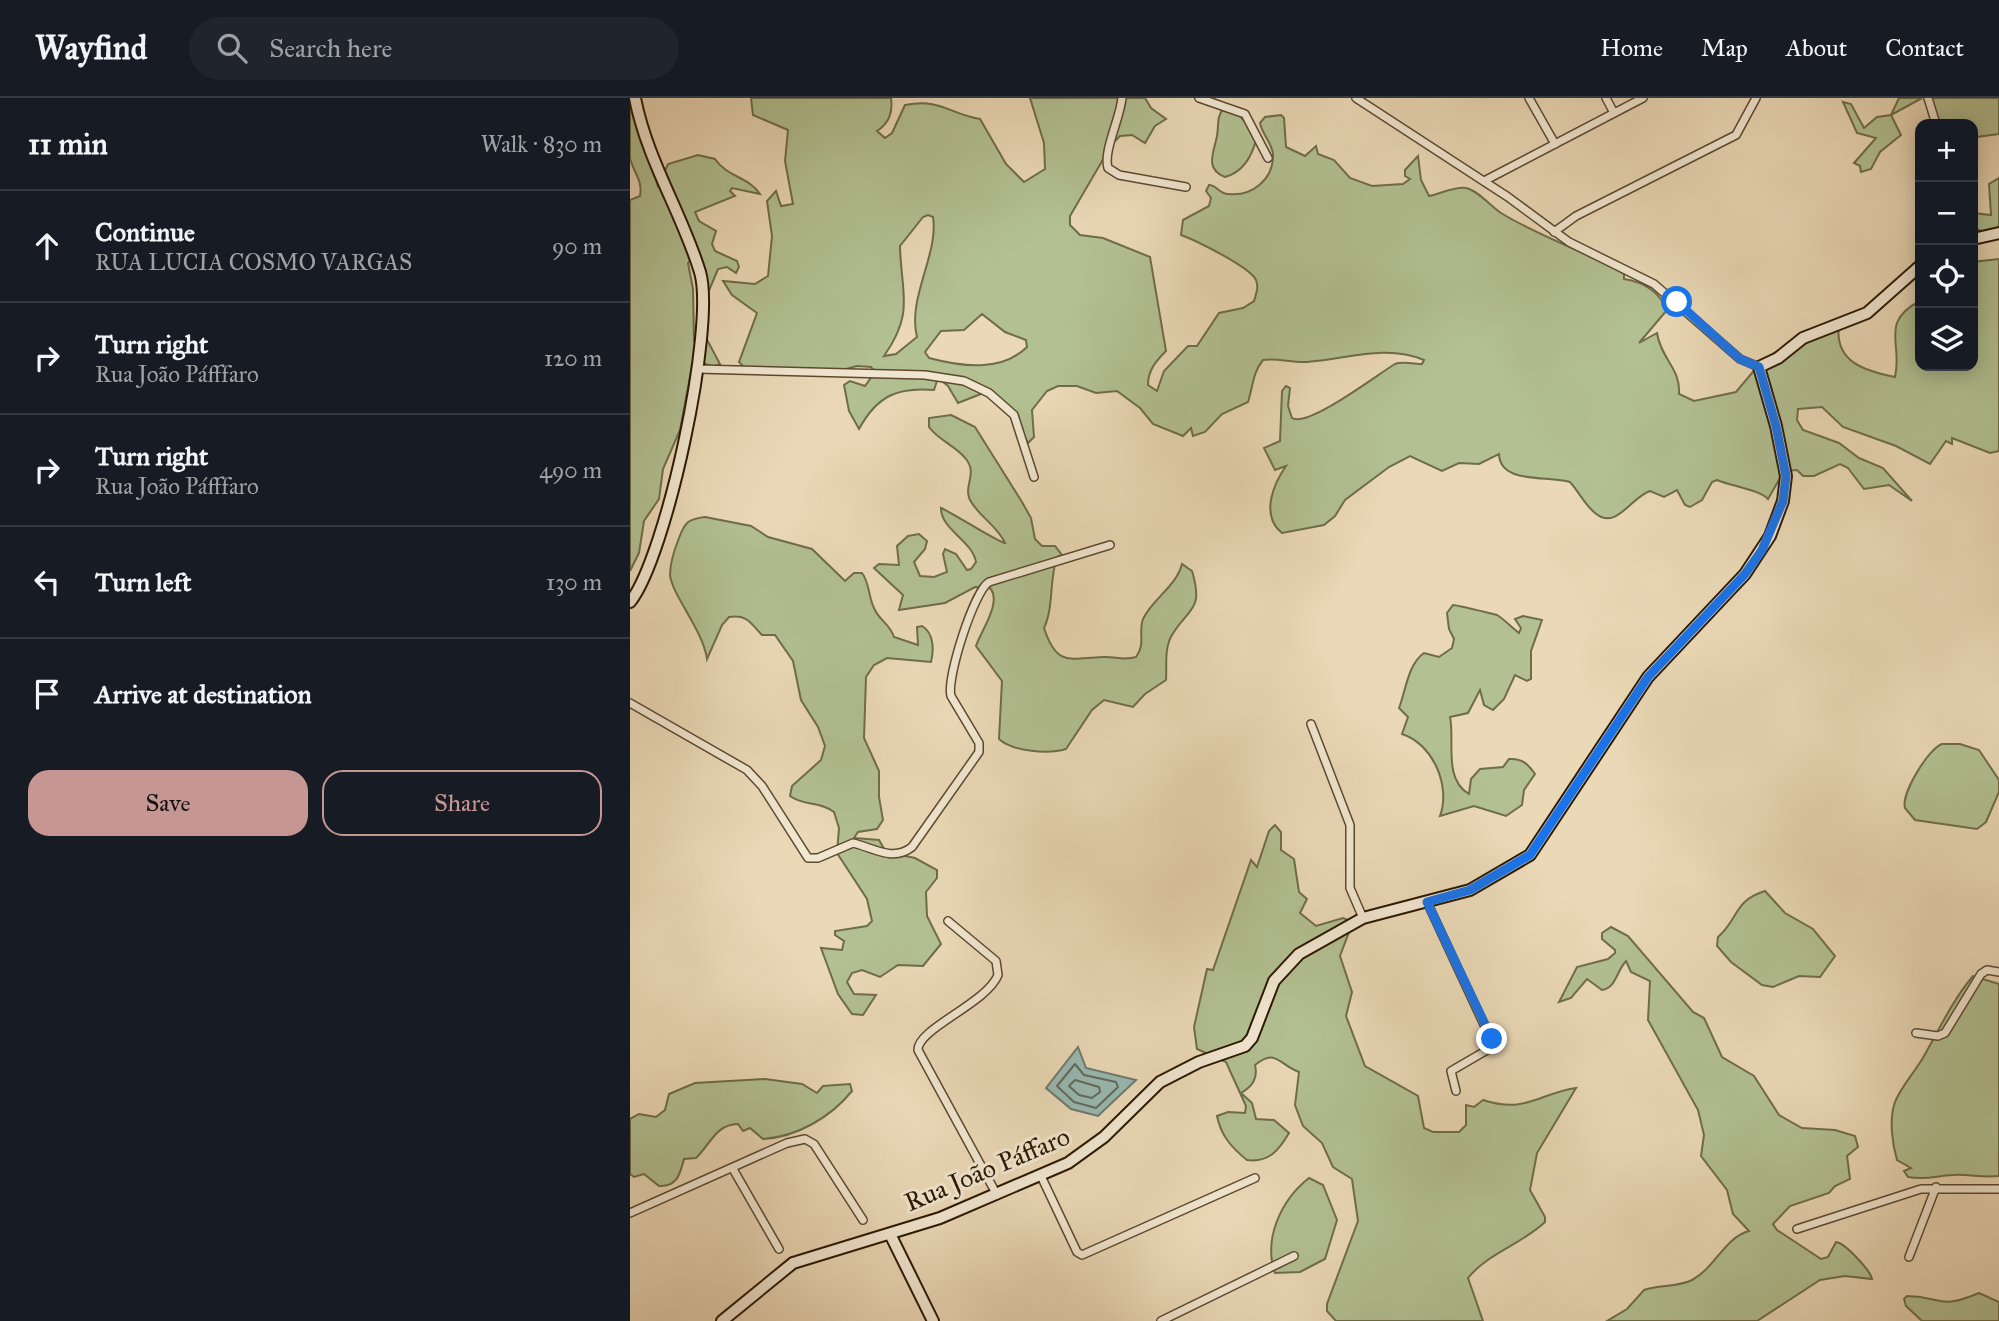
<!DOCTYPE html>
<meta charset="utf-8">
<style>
:root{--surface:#171b24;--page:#20242c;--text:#f1f3f6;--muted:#9ea1a6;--line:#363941;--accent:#c59692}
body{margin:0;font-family:"IM FELL Great Primer",serif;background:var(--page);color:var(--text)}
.controls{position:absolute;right:21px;top:21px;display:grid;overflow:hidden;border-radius:14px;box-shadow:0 4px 18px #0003}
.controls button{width:63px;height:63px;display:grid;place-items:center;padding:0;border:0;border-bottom:2px solid var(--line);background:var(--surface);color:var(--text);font:35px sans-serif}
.stop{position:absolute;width:21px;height:21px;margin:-16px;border:5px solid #1a73e8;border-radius:50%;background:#fff}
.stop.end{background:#1a73e8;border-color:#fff;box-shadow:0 2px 7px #0008}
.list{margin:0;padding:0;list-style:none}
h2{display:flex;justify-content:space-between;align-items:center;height:91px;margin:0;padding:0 28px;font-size:30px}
h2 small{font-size:23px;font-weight:400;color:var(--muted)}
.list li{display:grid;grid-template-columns:46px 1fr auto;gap:21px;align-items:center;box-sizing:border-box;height:112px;padding:0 28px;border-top:2px solid var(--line)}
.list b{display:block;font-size:26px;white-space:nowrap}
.list p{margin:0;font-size:23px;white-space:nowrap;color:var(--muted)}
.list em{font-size:23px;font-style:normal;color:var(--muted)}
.actions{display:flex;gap:14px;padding:21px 28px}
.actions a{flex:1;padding:16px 0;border:2px solid var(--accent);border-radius:21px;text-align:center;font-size:24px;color:var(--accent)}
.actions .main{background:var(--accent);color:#111}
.icon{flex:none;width:38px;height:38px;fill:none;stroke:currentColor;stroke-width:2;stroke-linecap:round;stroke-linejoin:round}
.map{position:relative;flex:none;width:1369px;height:1223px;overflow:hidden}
header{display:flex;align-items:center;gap:42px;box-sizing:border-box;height:98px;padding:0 35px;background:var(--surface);border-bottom:2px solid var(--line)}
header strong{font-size:33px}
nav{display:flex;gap:38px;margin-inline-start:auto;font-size:24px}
.search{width:490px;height:63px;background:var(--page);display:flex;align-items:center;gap:18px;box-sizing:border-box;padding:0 24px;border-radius:38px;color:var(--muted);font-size:26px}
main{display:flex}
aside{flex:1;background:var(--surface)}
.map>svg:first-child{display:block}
.green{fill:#b2c092;stroke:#6f6c4a;stroke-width:2;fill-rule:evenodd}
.water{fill:#98b9b2;stroke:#6d796c;stroke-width:2}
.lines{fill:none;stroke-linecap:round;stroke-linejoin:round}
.shore{stroke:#62695a;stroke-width:2}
.street-casing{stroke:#5c4930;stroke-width:10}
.secondary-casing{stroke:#2c1903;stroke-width:14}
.street{stroke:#f1e6d0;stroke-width:7}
.secondary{stroke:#f1e6d0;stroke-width:10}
.route{stroke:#1a73e8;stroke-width:9}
.labels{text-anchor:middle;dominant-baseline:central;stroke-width:6;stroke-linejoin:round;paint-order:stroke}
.street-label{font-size:26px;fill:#2c1903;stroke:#f1e6d0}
</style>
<header>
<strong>Wayfind</strong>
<div class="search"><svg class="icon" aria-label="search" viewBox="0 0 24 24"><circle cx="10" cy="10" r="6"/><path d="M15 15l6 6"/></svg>Search here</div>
<nav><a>Home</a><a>Map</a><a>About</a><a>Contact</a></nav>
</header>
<main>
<aside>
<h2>11 min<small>Walk · 830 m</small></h2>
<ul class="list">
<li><svg class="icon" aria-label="ahead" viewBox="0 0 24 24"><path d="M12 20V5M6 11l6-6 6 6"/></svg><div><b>Continue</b><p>RUA LUCIA COSMO VARGAS</p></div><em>90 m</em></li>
<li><svg class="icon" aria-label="right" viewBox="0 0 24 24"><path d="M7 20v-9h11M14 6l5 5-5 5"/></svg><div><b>Turn right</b><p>Rua João Páfffaro</p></div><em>120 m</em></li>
<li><svg class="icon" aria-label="right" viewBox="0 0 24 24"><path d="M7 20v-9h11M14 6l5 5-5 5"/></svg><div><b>Turn right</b><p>Rua João Páfffaro</p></div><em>490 m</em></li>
<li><svg class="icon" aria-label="left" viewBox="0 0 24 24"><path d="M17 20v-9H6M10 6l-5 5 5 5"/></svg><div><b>Turn left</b></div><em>130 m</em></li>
<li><svg class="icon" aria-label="arrive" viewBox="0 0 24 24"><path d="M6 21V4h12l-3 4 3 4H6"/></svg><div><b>Arrive at destination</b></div></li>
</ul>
<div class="actions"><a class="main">Save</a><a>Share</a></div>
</aside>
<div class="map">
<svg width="1369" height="1223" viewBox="0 0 1369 1223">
<rect width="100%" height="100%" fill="#ead8b6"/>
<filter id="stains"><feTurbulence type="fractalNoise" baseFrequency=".00286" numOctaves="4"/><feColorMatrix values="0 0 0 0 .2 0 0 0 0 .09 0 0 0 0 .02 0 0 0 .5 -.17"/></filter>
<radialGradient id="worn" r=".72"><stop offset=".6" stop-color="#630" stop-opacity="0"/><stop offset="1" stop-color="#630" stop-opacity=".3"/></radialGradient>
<g class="green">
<path d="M 121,0 L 261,0 C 263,15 259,25 247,33 L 255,40 L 262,35 L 275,7 C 311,0 319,16 350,21 L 376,66 L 394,84 L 415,71 L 414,45 L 400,0 L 515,0 L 521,10 L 536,21 L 525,28 L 515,45 L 502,37 L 490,38 L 482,46 L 440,118 L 440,127 L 450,137 L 473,140 L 520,159 L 536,253 C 526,263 518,272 518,287 L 527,293 L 534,273 L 558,248 L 567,248 L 589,215 L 613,210 L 624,203 C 626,196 629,190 626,182 C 620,169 567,143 551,137 L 553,122 L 579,108 L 581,100 L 576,93 L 579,87 C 587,87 589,96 598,96 C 622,99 644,81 643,56 C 642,45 632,36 630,25 L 635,19 L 651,17 L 654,20 L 656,49 L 675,58 L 686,48 L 688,56 L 704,62 L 720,80 L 742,88 L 773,86 L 780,81 L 775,78 L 775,72 L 788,58 L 791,82 L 799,98 C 809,96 826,88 836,90 C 849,93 860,108 871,115 C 910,139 954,153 994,175 L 994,181 C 1014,184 1029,193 1037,212 L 1009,245 L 1027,235 C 1031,261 1051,271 1049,296 L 1064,303 L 1106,294 L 1132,263 L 1165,242 L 1209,227 C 1204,264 1235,273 1265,279 C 1273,246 1249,224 1290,203 L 1290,268 L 1343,268 L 1343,164 L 1369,161 L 1369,353 L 1360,355 L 1322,340 L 1322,346 L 1316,343 L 1300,366 L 1266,348 L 1213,329 L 1192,309 L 1168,311 L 1167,322 L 1173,332 L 1209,345 L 1229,360 L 1253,370 L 1282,403 L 1259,387 L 1234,391 L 1218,370 L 1210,366 L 1184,378 L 1173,378 L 1167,372 L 1154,373 L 1138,401 C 1130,392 1101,388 1087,382 L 1082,384 L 1072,402 L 1060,409 L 1055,407 L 1047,392 L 1034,399 L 1020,393 C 1000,400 986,433 965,415 C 955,407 949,394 940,384 C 919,377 870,387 869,356 L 849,366 L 829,365 L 812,373 L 780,358 L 759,369 L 715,402 L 705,418 L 694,427 L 652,435 C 631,418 642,388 656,368 L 645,372 L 634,350 L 650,343 L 652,293 L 656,288 L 660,290 L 658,308 L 662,320 C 678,330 748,276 765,266 C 771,263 785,266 792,266 L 794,262 C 756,246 717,261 677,264 C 662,265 648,260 633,262 C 623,274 623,288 618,304 L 592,316 L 575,334 L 563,338 L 561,330 L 553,338 L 523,326 L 510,310 L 487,293 L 466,295 L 447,288 L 428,288 L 417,293 L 402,312 L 404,339 L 398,345 L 379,310 L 356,294 L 328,305 L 318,288 L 308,280 L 304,292 C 267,289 247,298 229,331 L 219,313 L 214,287 L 220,283 L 235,288 L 245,274 L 241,269 L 227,268 L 208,273 L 116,271 L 109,264 L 127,215 L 102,197 L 93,183 L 125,186 L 138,178 L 142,138 L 137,103 L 146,93 L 151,108 L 163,106 L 155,63 L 158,32 L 123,17 ZM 298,117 L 303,119 C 309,156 277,200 287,239 L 266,256 L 254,258 C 285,214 271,196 270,148 L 293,119 ZM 352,216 L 375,234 L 396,242 L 397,249 C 371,274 333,269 299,260 L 295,254 L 311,233 L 334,232 Z"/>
<path d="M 1269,0 L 1292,0 L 1261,17 L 1271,37 L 1250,54 L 1241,71 L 1231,74 L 1230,68 L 1224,65 L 1246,40 L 1227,35 L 1213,4 L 1221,6 L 1234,30 L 1247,19 L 1261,17 Z"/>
<path d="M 1298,0 L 1369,0 L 1369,36 L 1347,39 L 1343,43 L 1343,26 L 1308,26 Z"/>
<path d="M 0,8 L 28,88 L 38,66 L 68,57 L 85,61 C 97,79 119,79 130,96 L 102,90 L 100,93 L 105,98 L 65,114 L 69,123 L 86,133 L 82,146 L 85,153 L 107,163 L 109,169 L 106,175 L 97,169 L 88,171 L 75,202 L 62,161 L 58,165 L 63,191 L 64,243 L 66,246 L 74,236 L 90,266 L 84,269 L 67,263 L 62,268 L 50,332 L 33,371 L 29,401 L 14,423 L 9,455 L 0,473 L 0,102 L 10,98 C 13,82 3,74 0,60 C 0,44 0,24 0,8 Z"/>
<path d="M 594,10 L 605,12 L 627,38 C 623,56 614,74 595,79 C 574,71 584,54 587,38 C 589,27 586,19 594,10 Z"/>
<path d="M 1369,80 L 1369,131 L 1356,134 L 1345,131 L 1343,115 L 1361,117 L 1359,86 Z"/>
<path d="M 321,317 L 345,329 L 392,404 L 401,420 L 405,441 L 412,448 L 425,448 L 432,457 L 427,459 C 419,482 424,509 414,530 C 427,570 441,560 472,559 C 485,558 493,563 506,559 C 516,546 508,534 513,521 C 523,500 546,489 552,466 L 562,473 C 574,513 559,509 542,537 C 534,550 537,568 536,582 L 515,596 L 503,609 L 474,602 L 462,612 L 436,651 C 419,656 383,654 369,641 L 372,583 L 346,548 C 352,531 372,504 360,490 L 345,489 L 315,505 L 269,512 L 273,497 L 244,470 L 249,466 L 269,467 L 267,448 L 278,438 L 289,436 L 297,443 L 295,451 L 284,464 L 290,478 L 304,479 L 317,474 L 313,456 L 315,451 L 326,456 L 337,472 L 341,471 L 346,464 C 342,442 311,432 311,410 C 323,415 369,445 375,445 C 367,427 349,419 340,402 C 333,388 348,376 336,361 C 326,348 308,342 299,329 L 299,320 Z"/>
<path d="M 75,419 L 121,428 L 138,439 L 182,451 L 215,483 L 224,475 L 232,475 C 240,485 238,500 245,512 C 250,523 260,526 264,539 L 288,547 L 287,529 L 292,528 C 304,535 304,552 301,564 L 257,560 L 244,567 L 236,579 L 234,640 L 249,673 L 249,699 L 253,722 L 247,731 L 228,734 L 224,740 L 249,742 L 256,754 L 285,760 L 307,772 L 307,780 L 296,794 L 297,818 L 311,846 L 293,868 L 268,867 L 250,879 L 232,872 L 222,875 L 217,884 L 224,896 L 246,897 L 233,917 L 222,916 L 208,896 L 191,850 L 212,852 L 214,843 L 205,837 L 205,833 L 237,828 L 242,823 L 237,801 L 207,755 L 209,730 L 204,714 C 190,703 173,708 160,698 L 162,688 L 191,662 L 195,648 L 188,629 L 171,602 L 163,563 L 145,537 L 132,537 C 121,526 118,516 99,519 L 92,527 L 77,561 C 73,532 42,497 40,477 C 40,465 45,450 49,440 C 55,424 58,421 75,419 Z"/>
<path d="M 823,507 C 827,507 863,516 867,517 C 874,521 882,530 889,535 L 891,530 L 885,521 L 893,518 L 912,522 L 901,553 L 901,581 L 897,583 L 885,577 L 874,601 L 863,612 L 854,607 L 850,592 L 838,615 L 820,619 C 825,643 813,681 839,696 L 841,681 L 850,671 L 873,669 L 879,661 C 892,660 898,666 905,676 L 894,692 L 892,707 L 876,718 L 844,708 L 810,718 C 821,688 803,646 772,636 L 778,619 L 769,610 C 776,592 778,566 794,555 L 809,559 L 822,550 L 824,541 L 819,531 L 817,515 Z"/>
<path d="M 1312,646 L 1330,646 L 1349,652 L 1369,682 L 1369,694 L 1356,724 L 1347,731 L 1285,722 L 1275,710 C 1271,696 1298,651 1312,646 Z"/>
<path d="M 645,727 L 651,734 L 651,752 L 664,761 L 669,794 L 677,801 L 670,815 L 686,828 L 713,820 L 718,822 L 719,834 L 710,858 L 722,894 L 716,918 L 735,968 L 788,998 L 794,1030 L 803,1034 L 829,1034 L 836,1027 L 836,1007 L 844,1009 L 853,1002 C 896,1016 907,996 946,990 L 907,1055 L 900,1092 L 915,1119 L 915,1124 C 892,1146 857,1156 838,1180 L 853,1223 L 706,1223 L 697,1213 L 697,1206 L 728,1123 L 722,1081 L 703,1069 L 692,1045 L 673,1028 L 665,1007 L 669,974 C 648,966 646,950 625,967 C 628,980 623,988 611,995 L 622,1005 L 626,1021 L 644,1022 L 659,1035 C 649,1052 639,1065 617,1062 C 602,1050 591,1038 587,1018 L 598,1014 L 615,1015 L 616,1008 L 596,964 L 567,951 L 564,929 L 577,871 L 583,872 L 621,762 L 627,769 L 639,733 Z"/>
<path d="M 1135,793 L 1155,815 L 1183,831 L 1205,858 L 1190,879 L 1169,878 L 1143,889 L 1132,887 L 1101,864 L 1087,848 L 1088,839 C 1109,821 1103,803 1135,793 Z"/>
<path d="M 981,829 L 998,838 L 1063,914 L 1074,920 L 1092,959 L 1124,978 L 1149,1017 L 1172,1030 L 1205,1032 L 1225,1038 L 1228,1049 L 1217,1058 L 1220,1081 L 1205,1088 L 1199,1095 L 1160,1108 L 1143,1126 L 1147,1132 L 1191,1161 L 1198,1159 L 1206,1144 C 1215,1145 1240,1172 1242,1181 L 1215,1178 L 1190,1182 L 1127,1223 L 977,1223 L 997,1211 L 1014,1192 C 1030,1186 1046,1190 1062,1182 C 1086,1169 1094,1140 1119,1133 L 1103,1116 L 1097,1092 L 1071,1058 L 1074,1037 L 1068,1012 L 1018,922 L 1020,883 L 1001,874 L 996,863 C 986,874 986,890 972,892 L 957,881 L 941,900 L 929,904 L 947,869 L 978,861 L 985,855 L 985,852 L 972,841 L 972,835 Z"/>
<path d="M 1343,878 L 1369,886 L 1369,1078 C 1353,1080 1338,1076 1323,1077 C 1305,1078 1297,1082 1278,1079 L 1274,1073 L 1281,1070 L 1267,1062 C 1262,1045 1259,1021 1265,1004 C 1272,987 1285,974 1294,958 C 1310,930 1322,903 1343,878 Z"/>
<path d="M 135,981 L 172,986 L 187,995 L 193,988 L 220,986 L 222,993 C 201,1019 167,1039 133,1041 L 120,1030 L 113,1033 L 108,1026 C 86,1026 80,1047 66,1060 L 54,1061 C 50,1075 48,1089 29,1088 L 14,1076 L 4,1079 L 0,1076 L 0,1021 L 9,1016 L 26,1019 L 35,1012 L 39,996 L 65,985 Z"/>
<path d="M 679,1080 L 693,1087 L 707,1122 L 695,1161 L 670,1174 L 645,1175 C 633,1141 651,1102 679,1080 Z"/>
<path d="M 1349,1195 L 1369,1204 L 1369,1223 L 1292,1223 L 1276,1208 L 1274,1201 L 1277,1198 C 1314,1199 1309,1212 1349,1195 Z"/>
</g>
<path class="water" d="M 448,949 L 456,970 L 506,982 L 468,1018 L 441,1011 L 416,990 Z"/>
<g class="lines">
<g class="shore">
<path d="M 445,966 L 454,977 L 486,984 L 488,989 L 466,1010 L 444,1004 L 427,988 Z"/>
<path d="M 445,982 L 469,989 L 470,994 L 462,1000 L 449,997 L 439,988 Z"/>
</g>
<defs>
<g id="street">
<path d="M 492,0 C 490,21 473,53 478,70 L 489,77 L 556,89"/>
<path d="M 569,0 L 615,16 L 638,60"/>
<path d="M 726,0 L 878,99 L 939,144 L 1024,186 L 1110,261 L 1129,269"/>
<path d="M 899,0 L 925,46"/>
<path d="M 976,0 L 984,15"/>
<path d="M 1298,0 L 1306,26"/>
<path d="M 854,83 L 1013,0"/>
<path d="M 924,134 L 946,118 L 1106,37 L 1126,0"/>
<path d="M 67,271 L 295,277 L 334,283 L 359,295 L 384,317 L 404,379"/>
<path d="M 0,605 L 117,672 L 132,688 L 178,760 L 188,760 L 223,745 C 244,750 263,764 282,749 L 349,654 L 349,645 L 321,598 C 316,581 344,493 359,484 L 480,447"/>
<path d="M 681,626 L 720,727 L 720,790 L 733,820"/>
<path d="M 797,804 L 864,948 L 821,973 L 826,993"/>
<path d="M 318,823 L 366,863 L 368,877 C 357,905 287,931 288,952 L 367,1097"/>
<path d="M 1286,935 L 1308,938 L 1315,935 L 1351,876 L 1357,872 L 1369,874"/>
<path d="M 103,1071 L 149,1151"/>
<path d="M 411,1078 L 447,1154 L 452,1157 L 625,1080"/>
<path d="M 0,1115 L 157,1045 L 175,1041 L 184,1046 L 233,1122"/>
<path d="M 1167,1131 L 1291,1091 L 1369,1091"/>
<path d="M 1279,1159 L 1306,1089"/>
<path d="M 531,1223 L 664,1158"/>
</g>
<g id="secondary">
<path d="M 1343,141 L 1369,135"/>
<path d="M 0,504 C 36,460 86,228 70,174 C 52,115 17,62 5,0"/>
<path d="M 260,1136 L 303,1223"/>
<path d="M 92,1223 L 163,1165 L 310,1120 L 438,1065 L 474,1039 L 530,984 L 569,964 L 615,948 L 622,940 L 644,883 L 669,856 L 733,820 L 840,792 L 900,757 L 1018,579 L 1115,476 L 1140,438 L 1153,403 L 1156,378 L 1146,328 L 1129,269 L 1148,260 L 1173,240 L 1237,215 L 1290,168"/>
</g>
</defs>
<use href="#street" class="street-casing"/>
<use href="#secondary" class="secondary-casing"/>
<use href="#street" class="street"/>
<use href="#secondary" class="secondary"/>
</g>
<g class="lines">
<path class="route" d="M 862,941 L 797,804 L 840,792 L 900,757 L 1018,579 L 1115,476 L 1132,452 L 1153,403 L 1156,378 L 1146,328 L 1129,269 L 1110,261 L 1047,204"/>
</g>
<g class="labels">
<g class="street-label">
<text transform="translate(357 1071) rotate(-23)">Rua João Páffaro</text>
</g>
</g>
<rect width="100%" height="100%" filter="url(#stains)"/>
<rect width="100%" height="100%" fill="url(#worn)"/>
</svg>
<div class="controls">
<button>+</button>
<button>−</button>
<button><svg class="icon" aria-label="locate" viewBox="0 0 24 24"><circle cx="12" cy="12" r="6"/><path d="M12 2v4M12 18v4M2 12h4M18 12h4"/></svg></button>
<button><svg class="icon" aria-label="layers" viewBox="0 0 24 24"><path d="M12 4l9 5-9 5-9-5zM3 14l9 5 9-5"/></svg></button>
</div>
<div class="stop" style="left:1047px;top:204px"></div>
<div class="stop end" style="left:862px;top:941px"></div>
</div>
</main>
